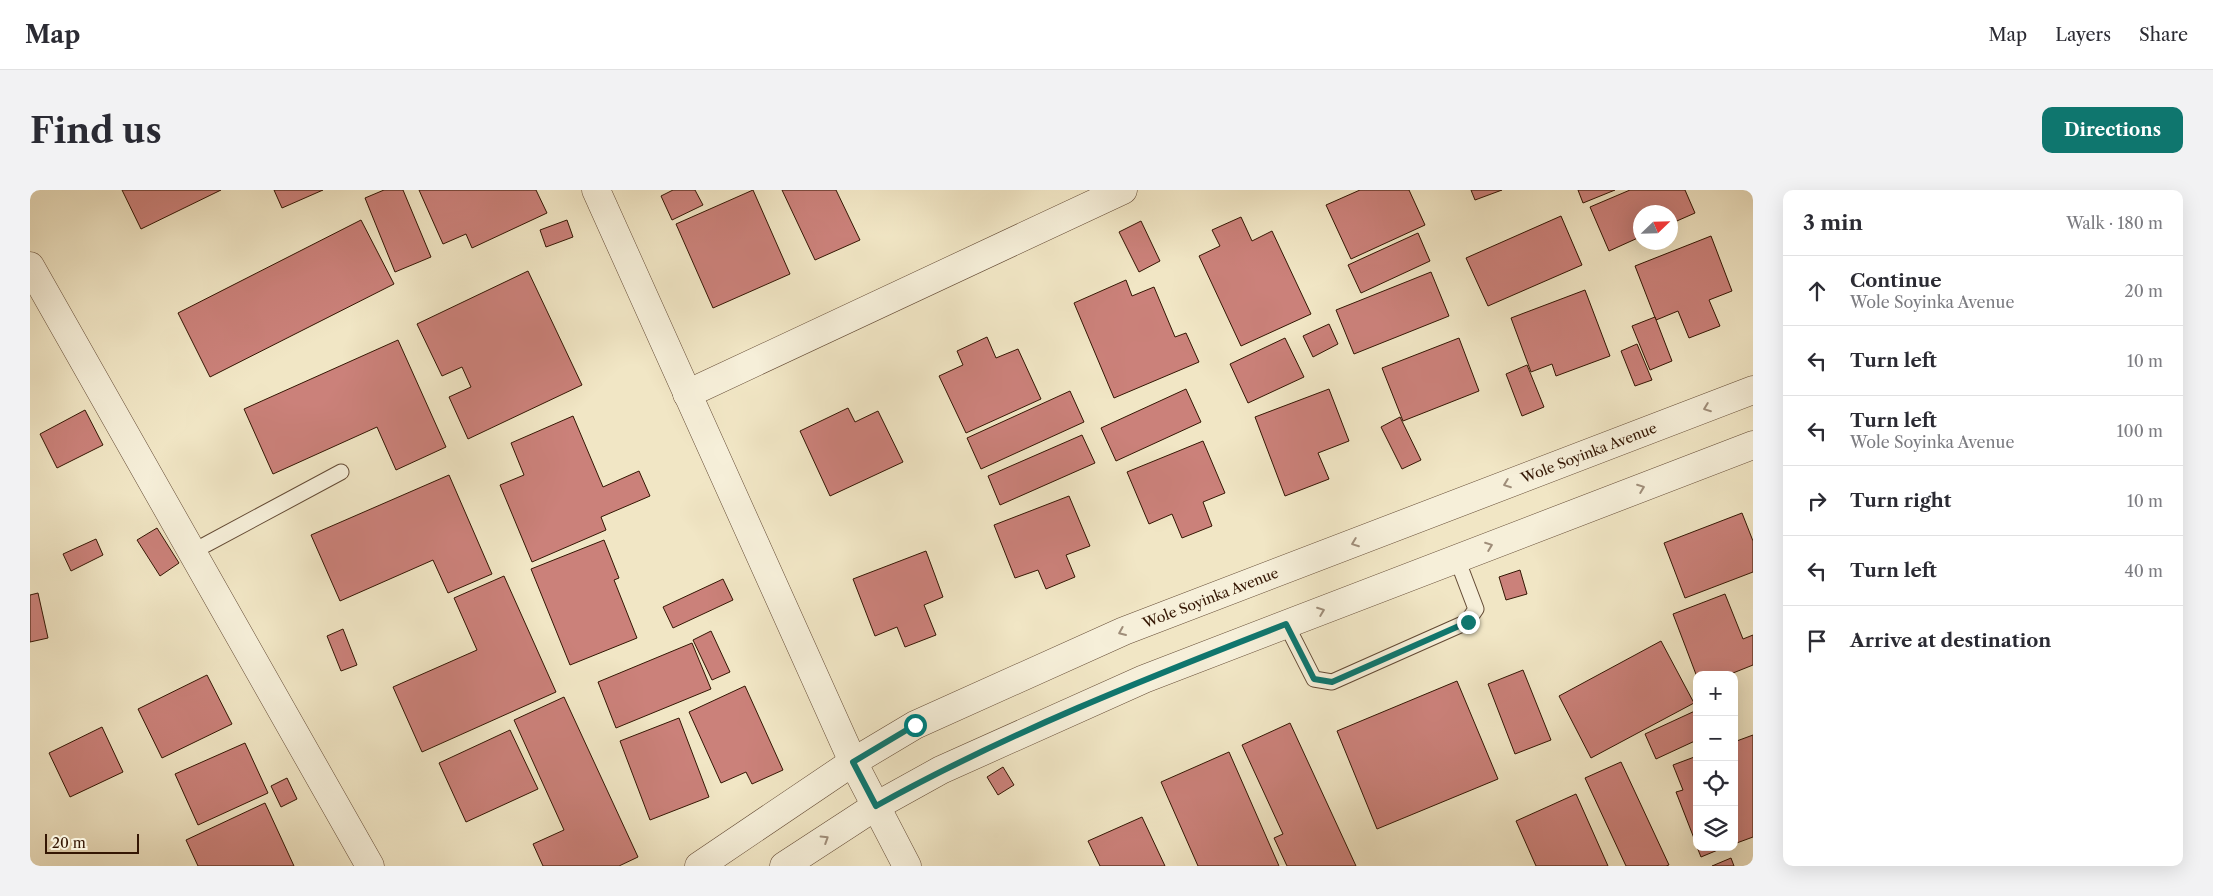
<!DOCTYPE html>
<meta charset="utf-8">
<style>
:root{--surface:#fff;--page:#f2f2f3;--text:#2b2b33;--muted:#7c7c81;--line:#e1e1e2;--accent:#0f766e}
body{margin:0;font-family:"Libre Caslon Text",serif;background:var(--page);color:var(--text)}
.controls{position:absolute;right:15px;bottom:15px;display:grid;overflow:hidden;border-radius:10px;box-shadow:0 5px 20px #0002}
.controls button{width:45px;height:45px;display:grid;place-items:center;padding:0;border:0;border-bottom:1px solid var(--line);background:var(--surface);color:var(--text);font:25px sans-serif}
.compass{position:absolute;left:1603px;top:15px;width:45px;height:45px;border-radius:50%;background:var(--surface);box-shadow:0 5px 20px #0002;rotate:67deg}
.scale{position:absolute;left:15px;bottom:12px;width:94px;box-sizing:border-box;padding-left:5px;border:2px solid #341603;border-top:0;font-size:14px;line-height:18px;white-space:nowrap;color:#341603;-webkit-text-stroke:4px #f6efd9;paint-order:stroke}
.stop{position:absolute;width:15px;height:15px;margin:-11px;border:4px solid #0f766e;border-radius:50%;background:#fff}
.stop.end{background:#0f766e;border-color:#fff;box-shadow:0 1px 5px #0008}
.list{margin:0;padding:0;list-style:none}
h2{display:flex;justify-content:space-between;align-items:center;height:65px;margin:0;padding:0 20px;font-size:21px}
h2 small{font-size:16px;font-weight:400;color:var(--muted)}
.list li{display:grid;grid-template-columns:32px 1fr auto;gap:15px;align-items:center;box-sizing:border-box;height:70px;padding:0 20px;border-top:1px solid var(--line)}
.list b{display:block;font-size:19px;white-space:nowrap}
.list p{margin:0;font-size:16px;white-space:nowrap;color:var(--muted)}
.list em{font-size:16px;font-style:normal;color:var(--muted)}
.icon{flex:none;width:28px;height:28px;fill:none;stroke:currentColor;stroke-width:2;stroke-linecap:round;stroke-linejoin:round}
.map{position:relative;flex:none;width:1723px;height:676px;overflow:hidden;border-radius:10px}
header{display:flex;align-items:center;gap:30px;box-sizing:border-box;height:70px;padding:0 25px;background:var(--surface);border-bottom:1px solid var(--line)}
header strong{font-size:24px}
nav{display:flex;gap:28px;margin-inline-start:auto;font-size:18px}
.intro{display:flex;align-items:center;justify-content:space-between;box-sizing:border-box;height:120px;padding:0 30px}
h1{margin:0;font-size:35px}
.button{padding:12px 22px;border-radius:10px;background:var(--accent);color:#fff;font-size:18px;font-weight:700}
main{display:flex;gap:30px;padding:0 30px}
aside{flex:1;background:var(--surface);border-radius:10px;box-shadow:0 5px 20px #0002}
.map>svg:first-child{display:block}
.building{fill:#cb817a;stroke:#341603}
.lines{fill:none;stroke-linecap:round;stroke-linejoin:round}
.service-casing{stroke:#634a34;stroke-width:17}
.minor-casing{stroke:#634a34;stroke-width:29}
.service{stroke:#f6efd9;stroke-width:15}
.minor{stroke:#f6efd9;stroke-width:28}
.oneway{stroke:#9f8d79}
.route{stroke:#0f766e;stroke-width:6}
.labels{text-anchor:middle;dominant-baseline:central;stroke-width:4;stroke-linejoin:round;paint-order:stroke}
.street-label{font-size:14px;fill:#341603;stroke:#f6efd9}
</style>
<header>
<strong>Map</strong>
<nav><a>Map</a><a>Layers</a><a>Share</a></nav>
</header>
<div class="intro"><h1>Find us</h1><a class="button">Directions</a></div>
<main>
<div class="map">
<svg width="1723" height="676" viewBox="0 0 1723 676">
<rect width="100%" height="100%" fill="#f1e6c5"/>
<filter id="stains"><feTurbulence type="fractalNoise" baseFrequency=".004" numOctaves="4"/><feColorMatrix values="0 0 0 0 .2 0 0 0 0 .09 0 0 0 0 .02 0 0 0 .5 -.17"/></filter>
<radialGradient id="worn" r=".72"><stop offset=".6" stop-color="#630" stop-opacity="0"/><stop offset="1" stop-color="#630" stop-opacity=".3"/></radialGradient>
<g class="building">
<path d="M 92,0 L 191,0 L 111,39 Z"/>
<path d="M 244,0 L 293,0 L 252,18 Z"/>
<path d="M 354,0 L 373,0 L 401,67 L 365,82 L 335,8 Z"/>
<path d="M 389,0 L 506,0 L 517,23 L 442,58 L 436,44 L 413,54 Z"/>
<path d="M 643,0 L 665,0 L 673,15 L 642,30 L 631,6 Z"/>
<path d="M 723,0 L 760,84 L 683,118 L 646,34 Z"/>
<path d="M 752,0 L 806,0 L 830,50 L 785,70 Z"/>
<path d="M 1330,0 L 1379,0 L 1395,35 L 1321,69 L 1296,15 Z"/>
<path d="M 1441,0 L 1472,0 L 1445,10 Z"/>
<path d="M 1548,0 L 1585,0 L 1553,13 Z"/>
<path d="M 1600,0 L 1655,0 L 1665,23 L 1640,34 L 1640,22 L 1610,22 L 1610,47 L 1579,61 L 1560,17 Z"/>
<path d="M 1531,26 L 1552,75 L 1458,116 L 1436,68 Z"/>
<path d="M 1211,27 L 1222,51 L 1242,41 L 1281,124 L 1211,156 L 1169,66 L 1190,56 L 1182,40 Z"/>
<path d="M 331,30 L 364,94 L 180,187 L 148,123 Z"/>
<path d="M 537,30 L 543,47 L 516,57 L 510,40 Z"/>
<path d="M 1111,31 L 1130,71 L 1109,82 L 1089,42 Z"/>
<path d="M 1388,43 L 1400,71 L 1331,103 L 1318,75 Z"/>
<path d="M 1681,46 L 1702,101 L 1679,110 L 1690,136 L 1659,148 L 1648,121 L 1626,130 L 1605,76 Z"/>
<path d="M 498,81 L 552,195 L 438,249 L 419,207 L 441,197 L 432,177 L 412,186 L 387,134 Z"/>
<path d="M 1401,82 L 1419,126 L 1324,164 L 1306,120 Z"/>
<path d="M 1096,90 L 1102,106 L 1124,97 L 1145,147 L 1156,143 L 1169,172 L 1084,208 L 1044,113 Z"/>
<path d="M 1555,100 L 1580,166 L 1526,186 L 1522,174 L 1501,182 L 1481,128 Z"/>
<path d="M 1625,127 L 1642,171 L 1620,180 L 1602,136 Z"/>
<path d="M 1299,134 L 1308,154 L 1283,167 L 1273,146 Z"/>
<path d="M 957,147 L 966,168 L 988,159 L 1011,209 L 936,243 L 909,186 L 933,175 L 927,161 Z"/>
<path d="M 1255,148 L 1274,187 L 1218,213 L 1200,174 Z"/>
<path d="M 1429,148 L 1449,201 L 1373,231 L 1352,178 Z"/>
<path d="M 368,150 L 416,257 L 366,280 L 347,237 L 243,284 L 214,219 Z"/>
<path d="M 1607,154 L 1622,190 L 1605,196 L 1591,161 Z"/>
<path d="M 1497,175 L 1514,217 L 1492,226 L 1476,184 Z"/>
<path d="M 1156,199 L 1171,232 L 1086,271 L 1071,238 Z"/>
<path d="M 1299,199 L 1319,251 L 1288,263 L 1299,289 L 1255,306 L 1225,227 Z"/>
<path d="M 1040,201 L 1054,232 L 951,279 L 937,248 Z"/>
<path d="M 818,218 L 825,232 L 848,221 L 873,272 L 800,306 L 770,241 Z"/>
<path d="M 55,220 L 73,255 L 27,278 L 10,244 Z"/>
<path d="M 543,226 L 573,297 L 609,281 L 620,306 L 571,327 L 576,340 L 502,372 L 470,295 L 494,285 L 481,253 Z"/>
<path d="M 1370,227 L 1391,270 L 1372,279 L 1351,237 Z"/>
<path d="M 1052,245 L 1065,273 L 970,315 L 958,286 Z"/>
<path d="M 1173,251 L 1195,303 L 1173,312 L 1182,336 L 1152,348 L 1142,324 L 1119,334 L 1097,282 Z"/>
<path d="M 419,285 L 462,384 L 418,403 L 403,370 L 310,411 L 281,345 Z"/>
<path d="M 1039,306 L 1060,356 L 1036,365 L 1045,387 L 1016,399 L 1008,380 L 985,388 L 964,335 Z"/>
<path d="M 1712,323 L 1723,351 L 1723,382 L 1655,408 L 1634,353 Z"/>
<path d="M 127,338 L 149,373 L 130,386 L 107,350 Z"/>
<path d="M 66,349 L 73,365 L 41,381 L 33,364 Z"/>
<path d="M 574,350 L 589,388 L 584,390 L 607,448 L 540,475 L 501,379 Z"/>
<path d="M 896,361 L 913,407 L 894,415 L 906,445 L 875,457 L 867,437 L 845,446 L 823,389 Z"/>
<path d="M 1490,380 L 1497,404 L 1476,410 L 1469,387 Z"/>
<path d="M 474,386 L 526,502 L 392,562 L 363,497 L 447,460 L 424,408 Z"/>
<path d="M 693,389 L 703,410 L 643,438 L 633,417 Z"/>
<path d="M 8,403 L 18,448 L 0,452 L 0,405 Z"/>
<path d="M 1695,404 L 1713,449 L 1723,445 L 1723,475 L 1698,485 L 1667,485 L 1667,487 L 1643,424 Z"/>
<path d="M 313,439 L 327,475 L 311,481 L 297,446 Z"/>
<path d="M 681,441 L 700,482 L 682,490 L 663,450 Z"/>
<path d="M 1631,451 L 1664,513 L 1561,568 L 1529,506 Z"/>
<path d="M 662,453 L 681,499 L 586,538 L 568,492 Z"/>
<path d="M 1493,480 L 1521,550 L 1485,564 L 1458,494 Z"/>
<path d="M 177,485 L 202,534 L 132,568 L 108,519 Z"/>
<path d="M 1427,491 L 1468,589 L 1347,639 L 1307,541 Z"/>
<path d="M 715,496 L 753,580 L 722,594 L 716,582 L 691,593 L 659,522 Z"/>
<path d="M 534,507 L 608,667 L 589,676 L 513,676 L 503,654 L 534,640 L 484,530 Z"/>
<path d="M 1667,520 L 1667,550 L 1626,569 L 1615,544 Z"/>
<path d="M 649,528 L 679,607 L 620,630 L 590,551 Z"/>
<path d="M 1260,533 L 1326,676 L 1257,676 L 1244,648 L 1253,644 L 1212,555 Z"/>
<path d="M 72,537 L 93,582 L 40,607 L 19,563 Z"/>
<path d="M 480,540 L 508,599 L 436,632 L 409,573 Z"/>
<path d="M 1723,545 L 1723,647 L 1704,654 L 1704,552 Z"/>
<path d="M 215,553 L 238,603 L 168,635 L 145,584 Z"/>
<path d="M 1199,562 L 1249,676 L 1168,676 L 1131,592 Z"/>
<path d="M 1667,566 L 1667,656 L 1646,602 L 1653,600 L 1643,575 Z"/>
<path d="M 1591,572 L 1639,675 L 1636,676 L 1596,676 L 1555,588 Z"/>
<path d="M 973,577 L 984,595 L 968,605 L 957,587 Z"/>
<path d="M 257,588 L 267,609 L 251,617 L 241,596 Z"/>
<path d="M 1546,604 L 1578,676 L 1506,676 L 1486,631 Z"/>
<path d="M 235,613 L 264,676 L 168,676 L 156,650 Z"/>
<path d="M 1112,627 L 1135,676 L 1070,676 L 1058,651 Z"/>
<path d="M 1667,657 L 1695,657 L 1671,667 Z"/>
<path d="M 1701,668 L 1704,676 L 1682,676 Z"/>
</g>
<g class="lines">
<defs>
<g id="service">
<path d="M 162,362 L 311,282"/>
<path d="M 1256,434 L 1284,489 L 1302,492 L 1437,432 L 1446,419 L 1427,369"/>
</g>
<g id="minor">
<path d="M 566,0 L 823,572 L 877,676"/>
<path d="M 0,76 L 340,676"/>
<path d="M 657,204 L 1093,0"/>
<path id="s1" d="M 669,676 L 823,572 L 885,535 L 1094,441 L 1723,200"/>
<path d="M 754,676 L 846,616 L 911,580 L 1114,489 L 1723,255"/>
</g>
</defs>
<use href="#service" class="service-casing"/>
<use href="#minor" class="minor-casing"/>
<use href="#service" class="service"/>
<use href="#minor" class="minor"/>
</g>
<defs><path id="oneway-chevron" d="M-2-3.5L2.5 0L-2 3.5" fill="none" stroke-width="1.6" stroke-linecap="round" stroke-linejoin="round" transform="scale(1.25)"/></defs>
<g class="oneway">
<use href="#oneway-chevron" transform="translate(1677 218) rotate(159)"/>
<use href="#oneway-chevron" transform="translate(1477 294) rotate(159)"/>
<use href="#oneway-chevron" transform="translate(1611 298) rotate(-21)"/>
<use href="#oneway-chevron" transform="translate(1325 353) rotate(159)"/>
<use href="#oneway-chevron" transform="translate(1459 356) rotate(-21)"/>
<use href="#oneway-chevron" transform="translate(1291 421) rotate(-21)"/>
<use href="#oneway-chevron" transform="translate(1092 442) rotate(157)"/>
<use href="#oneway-chevron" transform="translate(795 649) rotate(-32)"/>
</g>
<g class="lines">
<path class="route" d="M 885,535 L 823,572 L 846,616 C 977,543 1117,488 1256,434 L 1284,489 L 1302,492 L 1438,432"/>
</g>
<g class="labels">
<g class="street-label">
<text stroke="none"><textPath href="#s1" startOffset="985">Wole Soyinka Avenue</textPath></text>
<text stroke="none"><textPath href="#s1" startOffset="580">Wole Soyinka Avenue</textPath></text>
</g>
</g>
<rect width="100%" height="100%" filter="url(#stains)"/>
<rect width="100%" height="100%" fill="url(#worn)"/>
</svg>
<div class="controls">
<button>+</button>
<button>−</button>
<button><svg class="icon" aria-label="locate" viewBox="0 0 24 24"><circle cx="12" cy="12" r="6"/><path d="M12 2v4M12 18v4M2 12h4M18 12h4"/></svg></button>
<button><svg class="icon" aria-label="layers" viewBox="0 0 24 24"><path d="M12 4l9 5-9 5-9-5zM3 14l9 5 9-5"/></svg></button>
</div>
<svg class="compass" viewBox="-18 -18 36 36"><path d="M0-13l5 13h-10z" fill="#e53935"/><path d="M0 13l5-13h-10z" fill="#7c7c81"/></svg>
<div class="scale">20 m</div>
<div class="stop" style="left:885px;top:535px"></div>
<div class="stop end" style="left:1438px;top:432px"></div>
</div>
<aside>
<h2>3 min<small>Walk · 180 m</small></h2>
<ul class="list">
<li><svg class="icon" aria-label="ahead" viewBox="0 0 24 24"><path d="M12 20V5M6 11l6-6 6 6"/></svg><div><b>Continue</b><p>Wole Soyinka Avenue</p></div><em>20 m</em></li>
<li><svg class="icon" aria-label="left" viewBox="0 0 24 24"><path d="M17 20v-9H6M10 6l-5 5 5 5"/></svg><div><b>Turn left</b></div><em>10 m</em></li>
<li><svg class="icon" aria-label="left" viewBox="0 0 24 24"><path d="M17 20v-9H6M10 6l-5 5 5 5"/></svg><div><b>Turn left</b><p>Wole Soyinka Avenue</p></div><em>100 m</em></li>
<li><svg class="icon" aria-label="right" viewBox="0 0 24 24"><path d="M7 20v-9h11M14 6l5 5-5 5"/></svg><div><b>Turn right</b></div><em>10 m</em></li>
<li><svg class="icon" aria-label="left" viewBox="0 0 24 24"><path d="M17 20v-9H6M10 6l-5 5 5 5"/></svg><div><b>Turn left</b></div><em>40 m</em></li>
<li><svg class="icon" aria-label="arrive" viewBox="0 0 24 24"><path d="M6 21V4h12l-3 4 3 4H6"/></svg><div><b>Arrive at destination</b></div></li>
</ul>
</aside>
</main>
